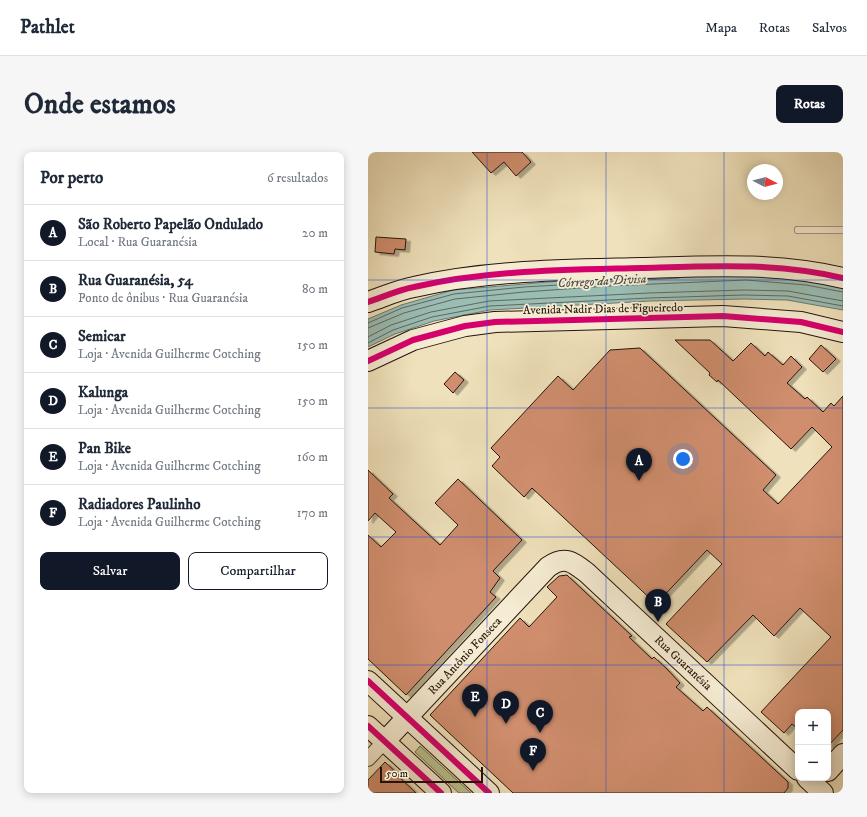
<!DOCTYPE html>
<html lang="pt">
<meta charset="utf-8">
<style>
:root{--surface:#fff;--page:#f6f6f7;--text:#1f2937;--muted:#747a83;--line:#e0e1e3;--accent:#111827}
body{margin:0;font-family:"IM FELL DW Pica",serif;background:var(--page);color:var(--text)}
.controls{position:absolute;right:12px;bottom:12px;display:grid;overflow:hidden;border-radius:8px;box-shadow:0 2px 10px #0003}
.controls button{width:36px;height:36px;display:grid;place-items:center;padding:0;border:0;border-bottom:1px solid var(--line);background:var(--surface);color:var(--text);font:20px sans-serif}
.compass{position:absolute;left:379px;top:12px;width:36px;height:36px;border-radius:50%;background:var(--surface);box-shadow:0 2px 10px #0003;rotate:97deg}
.scale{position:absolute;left:12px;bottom:10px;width:103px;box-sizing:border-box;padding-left:4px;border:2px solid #27140a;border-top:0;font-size:11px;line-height:14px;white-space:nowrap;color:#27140a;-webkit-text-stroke:3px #f5ecd3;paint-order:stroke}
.you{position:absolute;left:315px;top:307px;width:14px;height:14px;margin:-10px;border:3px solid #fff;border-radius:50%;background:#1a73e8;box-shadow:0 0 0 6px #1a73e833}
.badge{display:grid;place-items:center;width:26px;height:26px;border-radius:50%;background:var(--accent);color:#fff;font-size:13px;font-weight:700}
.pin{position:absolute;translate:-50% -33px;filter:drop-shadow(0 1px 2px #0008)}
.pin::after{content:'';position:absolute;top:21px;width:14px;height:12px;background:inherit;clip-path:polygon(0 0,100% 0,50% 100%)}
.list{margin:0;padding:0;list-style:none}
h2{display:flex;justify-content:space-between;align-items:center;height:52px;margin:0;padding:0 16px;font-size:17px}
h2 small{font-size:13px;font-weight:400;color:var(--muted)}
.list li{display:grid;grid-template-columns:26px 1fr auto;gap:12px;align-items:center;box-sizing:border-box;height:56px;padding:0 16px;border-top:1px solid var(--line)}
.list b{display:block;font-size:15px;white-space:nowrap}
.list p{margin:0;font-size:13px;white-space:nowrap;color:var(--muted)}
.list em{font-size:13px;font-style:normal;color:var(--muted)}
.actions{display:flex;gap:8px;padding:12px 16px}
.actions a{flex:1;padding:9px 0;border:1px solid var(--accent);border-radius:8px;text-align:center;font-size:14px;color:var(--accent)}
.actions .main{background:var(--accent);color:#fff}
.map{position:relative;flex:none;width:475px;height:641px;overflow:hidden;border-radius:8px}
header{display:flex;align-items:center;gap:24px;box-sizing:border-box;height:56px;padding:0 20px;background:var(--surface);border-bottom:1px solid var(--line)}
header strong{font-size:19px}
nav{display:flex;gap:22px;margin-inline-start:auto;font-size:14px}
.intro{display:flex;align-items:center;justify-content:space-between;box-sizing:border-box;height:96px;padding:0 24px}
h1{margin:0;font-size:28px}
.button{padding:10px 18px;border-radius:8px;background:var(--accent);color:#fff;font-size:14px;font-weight:700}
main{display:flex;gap:24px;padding:0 24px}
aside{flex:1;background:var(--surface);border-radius:8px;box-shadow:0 2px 10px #0003}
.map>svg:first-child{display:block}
.green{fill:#b9c390;stroke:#706c4d}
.water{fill:#9abdb4;stroke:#6c7970}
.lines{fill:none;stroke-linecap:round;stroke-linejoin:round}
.shore{stroke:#60685f;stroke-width:1}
.building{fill:#d08e6e;stroke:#27140a;filter:url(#shadow)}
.lane-casing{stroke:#594736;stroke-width:8}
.street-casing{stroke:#594736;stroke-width:16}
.secondary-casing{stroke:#27140a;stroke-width:22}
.lane{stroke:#f5ecd3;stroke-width:7}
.street{stroke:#f5ecd3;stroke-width:14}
.secondary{stroke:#f5ecd3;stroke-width:20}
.cycleway-casing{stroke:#f5ecd3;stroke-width:8}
.cycleway{stroke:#d6006c;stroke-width:6}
.grid{fill:none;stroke:#1d4ed8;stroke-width:1;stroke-opacity:0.55}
.labels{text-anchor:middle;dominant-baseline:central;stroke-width:3.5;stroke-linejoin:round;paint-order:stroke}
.street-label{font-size:12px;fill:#27140a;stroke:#f5ecd3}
.water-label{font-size:13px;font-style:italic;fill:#4f4f46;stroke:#f5ecd3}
</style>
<header>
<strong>Pathlet</strong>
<nav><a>Mapa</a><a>Rotas</a><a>Salvos</a></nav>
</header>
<div class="intro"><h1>Onde estamos</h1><a class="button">Rotas</a></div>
<main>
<aside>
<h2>Por perto<small>6 resultados</small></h2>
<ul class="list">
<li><span class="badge">A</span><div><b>São Roberto Papelão Ondulado</b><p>Local · Rua Guaranésia</p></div><em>20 m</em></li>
<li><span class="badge">B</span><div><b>Rua Guaranésia, 54</b><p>Ponto de ônibus · Rua Guaranésia</p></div><em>80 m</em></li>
<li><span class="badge">C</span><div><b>Semicar</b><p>Loja · Avenida Guilherme Cotching</p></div><em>150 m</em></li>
<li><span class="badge">D</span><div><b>Kalunga</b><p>Loja · Avenida Guilherme Cotching</p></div><em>150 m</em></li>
<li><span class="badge">E</span><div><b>Pan Bike</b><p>Loja · Avenida Guilherme Cotching</p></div><em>160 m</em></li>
<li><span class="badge">F</span><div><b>Radiadores Paulinho</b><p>Loja · Avenida Guilherme Cotching</p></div><em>170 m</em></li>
</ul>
<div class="actions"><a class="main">Salvar</a><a>Compartilhar</a></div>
</aside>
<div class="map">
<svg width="475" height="641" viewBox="0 0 475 641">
<defs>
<filter id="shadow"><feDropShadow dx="4.5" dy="2.5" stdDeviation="0" flood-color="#0004"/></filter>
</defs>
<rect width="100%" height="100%" fill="#efe1bb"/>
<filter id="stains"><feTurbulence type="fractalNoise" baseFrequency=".005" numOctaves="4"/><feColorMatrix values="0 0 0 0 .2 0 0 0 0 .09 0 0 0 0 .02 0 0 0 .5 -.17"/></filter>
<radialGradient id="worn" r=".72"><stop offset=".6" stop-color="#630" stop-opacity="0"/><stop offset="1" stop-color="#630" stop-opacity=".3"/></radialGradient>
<path class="green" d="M 52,594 L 103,641 L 91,641 L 47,600 Z"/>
<path class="water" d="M 378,119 L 475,131 L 475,158 L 419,148 L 376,147 L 282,149 L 122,158 L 66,169 L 27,182 L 0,195 L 0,167 L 33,153 L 85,138 L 240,125 Z"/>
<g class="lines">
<g class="shore">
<path d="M 0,171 L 34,156 L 86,142 L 156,135 L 311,126"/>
<path d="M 0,176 L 36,161 L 87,147 L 156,140 L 240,134 L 378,128 L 438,133 L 475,140"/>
<path d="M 0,185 L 23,173 L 63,160 L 121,149 L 281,141 L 376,138 L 420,139 L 475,149"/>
<path d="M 0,191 L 25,178 L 64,165 L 122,154 L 281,146 L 376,143 L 420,144 L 475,154"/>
</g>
</g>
<g class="building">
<path d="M 104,0 L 154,0 L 163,10 L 148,24 L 136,10 L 123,21 Z"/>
<path d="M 8,85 L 38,87 L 37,98 L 27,97 L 26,102 L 7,100 Z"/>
<path d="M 307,188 L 342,188 L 365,209 L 383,191 L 397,204 L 400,200 L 415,213 L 423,204 L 434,215 L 419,231 L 437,247 L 439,245 L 455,260 L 463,251 L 466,254 L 475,244 L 475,578 L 460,594 L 460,560 L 430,560 L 430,577 L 424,572 L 416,581 L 393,560 L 463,485 L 432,456 L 406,484 L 385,463 L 339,510 L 298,472 L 354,412 L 339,398 L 288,452 L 164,336 L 156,345 L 124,314 L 132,305 L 123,296 L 190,224 L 205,238 L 242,198 L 272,196 L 408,323 L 395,338 L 410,352 L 464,295 L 444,275 L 423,297 L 350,228 L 349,230 L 341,223 L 342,221 Z"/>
<path d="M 453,193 L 468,207 L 455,220 L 441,207 Z"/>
<path d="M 87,220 L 96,228 L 85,241 L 76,232 Z"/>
<path d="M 0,318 L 25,342 L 21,346 L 72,393 L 90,373 L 67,351 L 90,327 L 154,388 L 125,419 L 132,426 L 122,440 L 128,445 L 38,543 L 0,507 L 0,383 L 13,395 L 28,380 L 7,361 L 0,369 Z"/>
<path d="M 199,423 L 264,484 L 261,485 L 284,507 L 286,505 L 299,517 L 312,531 L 308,535 L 335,559 L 339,555 L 420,630 L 420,636 L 416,641 L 145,641 L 62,563 L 152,466 L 161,475 L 189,445 L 179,435 L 191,424 Z"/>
<path d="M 17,610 L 31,623 L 30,624 L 48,641 L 0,641 L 0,628 Z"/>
</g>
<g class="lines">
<defs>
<path id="lane" d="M 430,78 L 475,78"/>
<path id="street" d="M 0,607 L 17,589"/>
<g id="secondary">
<path d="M 0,150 C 15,145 30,138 46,135 C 120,118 197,118 273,116 C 341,114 408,110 475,126"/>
<path d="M 0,209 L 45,188 L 97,174 L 127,170 L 355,164 L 433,170 L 475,180"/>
<path d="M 0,529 L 121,641"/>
<path d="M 0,574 L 73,641"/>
<path d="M 17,589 L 180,415 C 197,403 205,410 219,421 L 430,618"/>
<path d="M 460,619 L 475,602"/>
<path d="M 439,626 L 455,641"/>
</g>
</defs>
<use href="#lane" class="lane-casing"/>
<use href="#street" class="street-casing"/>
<use href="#secondary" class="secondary-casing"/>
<use href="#lane" class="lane"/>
<use href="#street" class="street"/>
<use href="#secondary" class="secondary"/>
<defs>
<g id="cycleway">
<path d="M 0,150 C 15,145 30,138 46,135 C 120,118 197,118 273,116 C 341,114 408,110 475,126"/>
<path d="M 0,209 L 45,188 L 97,174 L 127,170 L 355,164 L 433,170 L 475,180"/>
<path d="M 0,529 L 121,641"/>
<path d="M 0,574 L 73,641"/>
</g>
</defs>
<use href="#cycleway" class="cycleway-casing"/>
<use href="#cycleway" class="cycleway"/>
</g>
<path class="grid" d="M 119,0 L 119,641M 238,0 L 238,641M 356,0 L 356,641M 0,128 L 475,128M 0,256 L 475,256M 0,385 L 475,385M 0,513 L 475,513"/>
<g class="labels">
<g class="street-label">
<text transform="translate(235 157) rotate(-1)">Avenida Nadir Dias de Figueiredo</text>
<text transform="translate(97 504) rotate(-47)">Rua Antônio Fonseca</text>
<text transform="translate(315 511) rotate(43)">Rua Guaranésia</text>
</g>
<g class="water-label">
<text transform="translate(234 129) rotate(-3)">Córrego da Divisa</text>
</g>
</g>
<rect width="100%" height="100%" filter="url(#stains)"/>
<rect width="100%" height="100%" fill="url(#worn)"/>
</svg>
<div class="controls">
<button>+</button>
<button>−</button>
</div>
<svg class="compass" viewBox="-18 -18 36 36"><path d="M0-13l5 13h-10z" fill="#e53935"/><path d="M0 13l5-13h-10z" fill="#747a83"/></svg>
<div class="scale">50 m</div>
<div class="you"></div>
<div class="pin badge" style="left:271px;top:329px">A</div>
<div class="pin badge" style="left:290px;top:470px">B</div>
<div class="pin badge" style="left:172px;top:581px">C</div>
<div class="pin badge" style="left:138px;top:572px">D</div>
<div class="pin badge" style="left:107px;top:565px">E</div>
<div class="pin badge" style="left:165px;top:619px">F</div>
</div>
</main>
